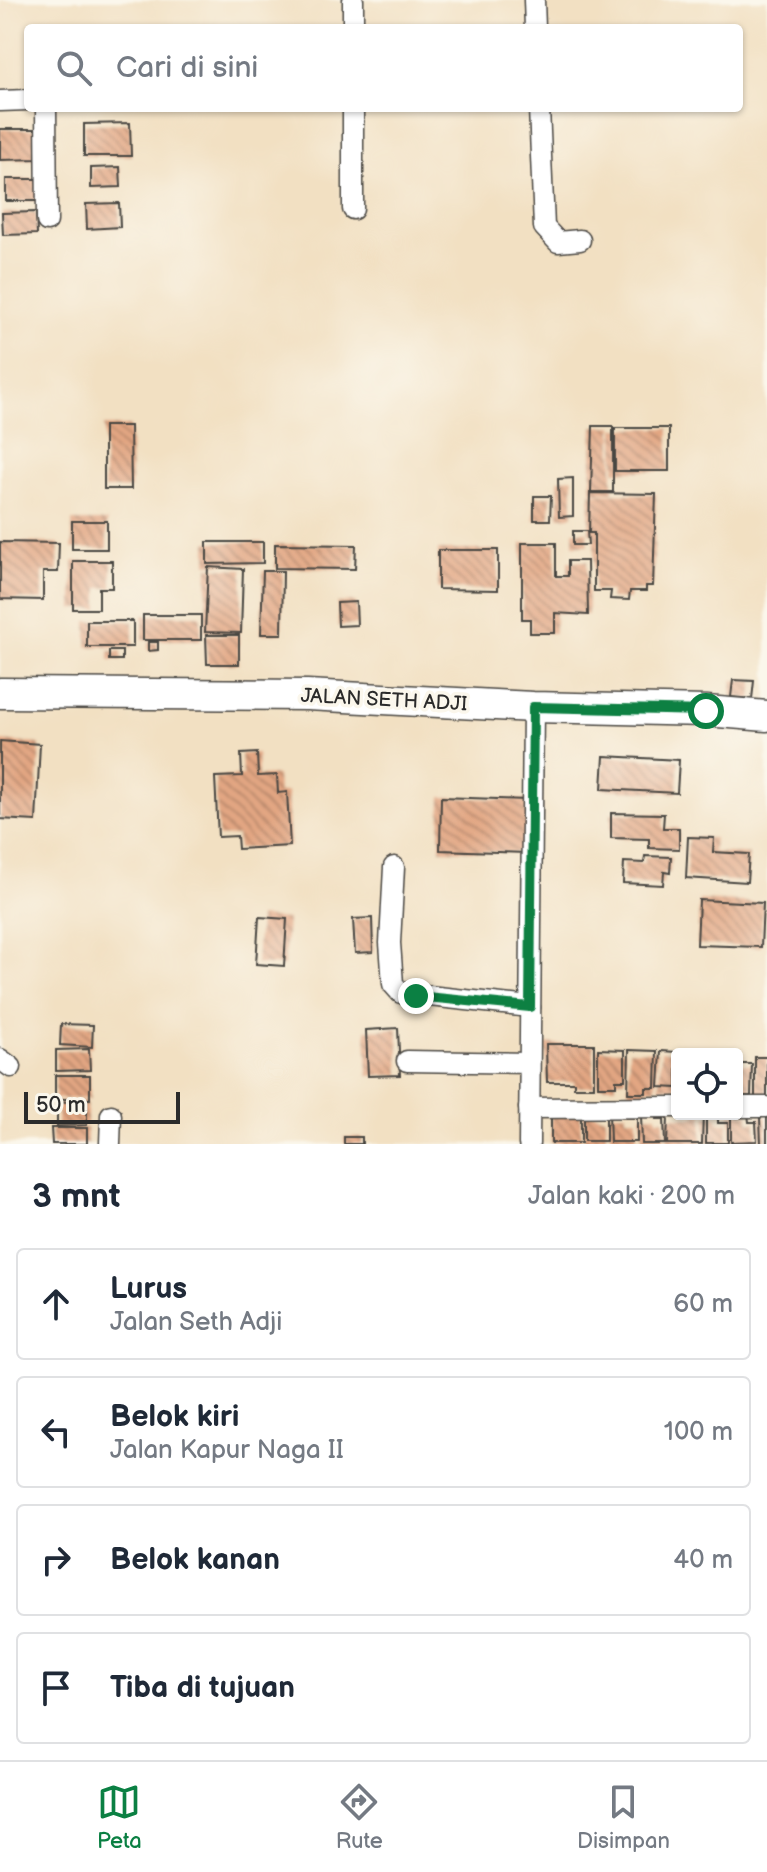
<!DOCTYPE html>
<html lang="id">
<meta charset="utf-8">
<style>
:root{--surface:#fff;--page:#f2f2f3;--text:#1f2937;--muted:#747a83;--line:#e0e1e3;--accent:#0b8043}
body{margin:0;font-family:"Balsamiq Sans",sans-serif;background:var(--page);color:var(--text)}
.controls{position:absolute;right:24px;bottom:24px;display:grid;overflow:hidden;border-radius:8px;box-shadow:0 2px 6px #0004}
.controls button{width:72px;height:72px;display:grid;place-items:center;padding:0;border:0;border-bottom:2px solid var(--line);background:var(--surface);color:var(--text);font:40px sans-serif}
.scale{position:absolute;left:24px;bottom:20px;width:156px;box-sizing:border-box;padding-left:8px;border:4px solid #2b2b2b;border-top:0;font-size:22px;line-height:28px;white-space:nowrap;color:#2b2b2b;-webkit-text-stroke:6px #fbf7ec;paint-order:stroke}
.stop{position:absolute;width:24px;height:24px;margin:-18px;border:6px solid #0b8043;border-radius:50%;background:#fff}
.stop.end{background:#0b8043;border-color:#fff;box-shadow:0 2px 8px #0008}
.list{margin:0;padding:0;list-style:none}
h2{display:flex;justify-content:space-between;align-items:center;height:104px;margin:0;padding:0 32px;font-size:34px}
h2 small{font-size:26px;font-weight:400;color:var(--muted)}
.list li{display:grid;grid-template-columns:52px 1fr auto;gap:24px;align-items:center;box-sizing:border-box;height:112px;margin:0 16px 16px;padding:0 16px;border:2px solid var(--line);border-radius:8px}
.list b{display:block;font-size:30px;white-space:nowrap}
.list p{margin:0;font-size:26px;white-space:nowrap;color:var(--muted)}
.list em{font-size:26px;font-style:normal;color:var(--muted)}
.icon{flex:none;width:44px;height:44px;fill:none;stroke:currentColor;stroke-width:2;stroke-linecap:round;stroke-linejoin:round}
.map{position:relative;flex:none;width:767px;height:1144px;overflow:hidden}
.search{position:absolute;background:var(--surface);box-shadow:0 2px 6px #0004;left:24px;right:24px;top:24px;height:88px;display:flex;align-items:center;gap:20px;box-sizing:border-box;padding:0 28px;border-radius:8px;color:var(--muted);font-size:30px}
.sheet{height:616px;background:var(--surface)}
nav{display:flex;justify-content:space-around;align-items:center;box-sizing:border-box;height:112px;border-top:2px solid var(--line);background:var(--surface);font-size:22px;color:var(--muted)}
nav a{display:grid;justify-items:center;gap:4px}
nav .on{color:var(--accent)}
.map>svg:first-child{display:block}
.building{fill:url(#building-back-hatch)}
.lines{fill:none;stroke-linecap:round;stroke-linejoin:round}
.street-casing{stroke:#494642;stroke-width:23}
.secondary-casing{stroke:#494642;stroke-width:33}
.street{stroke:#fff;stroke-width:20}
.secondary{stroke:#fff;stroke-width:30}
.route{stroke:#0b8043;stroke-width:10}
.labels{text-anchor:middle;dominant-baseline:central;stroke-width:7;stroke-linejoin:round;paint-order:stroke}
.street-label{font-size:20px;fill:#2b2b2b;stroke:#fbf7ec}
</style>
<div class="map">
<svg width="767" height="1144" viewBox="0 0 767 1144">
<defs>
<pattern id="building-back-hatch" width="6" height="6" patternUnits="userSpaceOnUse" patternTransform="scale(2)"><rect width="6" height="6" fill="#e2a682"/><path d="M-1 5l2 2M0 0l6 6M5-1l2 2" fill="none" stroke="#b7876b"/></pattern>
</defs>
<rect width="100%" height="100%" fill="#fbf7ec"/>
<filter id="ink" filterUnits="userSpaceOnUse"><feTurbulence type="fractalNoise" baseFrequency=".0125" numOctaves="2"/><feDisplacementMap in="SourceGraphic" scale="16" xChannelSelector="R" yChannelSelector="G"/><feConvolveMatrix kernelMatrix="1 2 1 2 8 2 1 2 1" color-interpolation-filters="sRGB"/></filter>
<filter id="wash" filterUnits="userSpaceOnUse"><feTurbulence type="fractalNoise" baseFrequency=".006" numOctaves="4" result="noise"/><feDisplacementMap in="SourceGraphic" scale="32" xChannelSelector="R" yChannelSelector="G"/><feGaussianBlur stdDeviation="1.8" result="paint"/><feColorMatrix in="noise" values="0 0 0 0 0 0 0 0 0 0 0 0 0 0 0 0 0 1.4 0 .05"/><feComposite in="paint" operator="in"/></filter>
<g filter="url(#wash)">
<rect width="100%" height="100%" fill="#f2e0c2"/>
<g id="blocks">
<g class="building">
<path d="M 130,123 L 131,156 L 84,156 L 84,124 Z"/>
<path d="M 0,129 L 39,129 L 39,159 L 0,160 Z"/>
<path d="M 120,167 L 121,187 L 91,188 L 91,168 Z"/>
<rect x="6" y="179" width="32" height="22"/>
<path d="M 119,203 L 120,227 L 87,229 L 86,204 Z"/>
<path d="M 36,212 L 37,234 L 3,235 L 2,213 Z"/>
<path d="M 104,426 L 130,426 L 131,489 L 104,489 Z"/>
<path d="M 593,426 L 613,426 L 613,492 L 591,492 Z"/>
<rect x="615" y="428" width="54" height="43"/>
<path d="M 573,478 L 573,516 L 559,517 L 558,479 Z"/>
<path d="M 590,493 L 656,494 L 653,586 L 646,586 L 646,591 L 630,591 L 629,600 L 610,599 L 611,591 L 594,591 L 594,533 L 589,533 Z"/>
<path d="M 534,496 L 551,496 L 550,520 L 534,520 Z"/>
<rect x="72" y="521" width="35" height="28"/>
<path d="M 573,531 L 587,531 L 588,545 L 573,545 Z"/>
<path d="M 0,542 L 59,543 L 58,572 L 43,572 L 43,600 L 0,599 Z"/>
<path d="M 207,542 L 263,542 L 263,563 L 207,564 Z"/>
<path d="M 522,543 L 556,543 L 556,576 L 568,576 L 568,561 L 587,561 L 588,615 L 555,613 L 555,633 L 530,633 L 530,619 L 522,619 Z"/>
<path d="M 275,544 L 356,545 L 355,569 L 275,568 Z"/>
<path d="M 438,550 L 498,550 L 498,590 L 438,589 Z"/>
<path d="M 73,561 L 112,561 L 112,588 L 99,588 L 99,609 L 73,609 Z"/>
<path d="M 208,567 L 243,569 L 241,633 L 205,632 Z"/>
<path d="M 263,571 L 283,571 L 282,634 L 261,634 Z"/>
<path d="M 356,602 L 357,625 L 338,626 L 337,603 Z"/>
<rect x="143" y="615" width="58" height="25"/>
<rect x="87" y="621" width="46" height="26"/>
<path d="M 206,635 L 239,635 L 239,664 L 207,664 Z"/>
<path d="M 148,642 L 158,642 L 158,650 L 148,651 Z"/>
<rect x="109" y="651" width="13" height="9"/>
<path d="M 733,680 L 754,681 L 752,699 L 731,697 Z"/>
<path d="M 0,741 L 40,744 L 36,821 L 0,819 Z"/>
<path d="M 257,753 L 258,776 L 277,775 L 278,793 L 287,792 L 290,846 L 238,849 L 237,836 L 218,837 L 215,777 L 242,776 L 241,754 Z"/>
<path d="M 604,756 L 679,760 L 677,793 L 602,789 Z"/>
<path d="M 441,797 L 527,800 L 526,853 L 440,850 Z"/>
<path d="M 611,813 L 664,814 L 663,828 L 679,828 L 679,849 L 649,848 L 649,839 L 611,838 Z"/>
<path d="M 688,837 L 714,838 L 713,852 L 749,854 L 747,882 L 686,878 Z"/>
<path d="M 645,856 L 671,857 L 670,873 L 664,872 L 663,885 L 623,883 L 624,862 L 644,863 Z"/>
<path d="M 699,900 L 763,903 L 761,947 L 697,945 Z"/>
<path d="M 259,917 L 287,919 L 284,966 L 256,964 Z"/>
<path d="M 372,918 L 373,952 L 355,953 L 353,919 Z"/>
<path d="M 61,1024 L 93,1025 L 92,1047 L 60,1045 Z"/>
<path d="M 398,1028 L 400,1075 L 368,1076 L 366,1030 Z"/>
<path d="M 546,1044 L 594,1044 L 594,1087 L 574,1087 L 574,1082 L 547,1082 Z"/>
<path d="M 89,1049 L 90,1070 L 56,1071 L 56,1050 Z"/>
<path d="M 598,1049 L 625,1050 L 625,1080 L 616,1080 L 616,1086 L 598,1086 Z"/>
<path d="M 629,1050 L 657,1051 L 656,1088 L 646,1088 L 646,1093 L 628,1093 Z"/>
<path d="M 661,1051 L 677,1052 L 677,1088 L 659,1087 Z"/>
<rect x="755" y="1057" width="12" height="42"/>
<path d="M 737,1064 L 752,1064 L 751,1096 L 737,1096 Z"/>
<rect x="55" y="1075" width="35" height="24"/>
<path d="M 87,1101 L 87,1125 L 57,1126 L 57,1102 Z"/>
<path d="M 581,1111 L 581,1143 L 551,1143 L 551,1115 Z"/>
<path d="M 584,1111 L 606,1117 L 606,1141 L 584,1141 Z"/>
<path d="M 609,1113 L 626,1113 L 626,1118 L 637,1118 L 637,1142 L 610,1142 Z"/>
<path d="M 695,1114 L 703,1114 L 702,1144 L 667,1144 L 668,1117 L 695,1117 Z"/>
<path d="M 731,1114 L 748,1114 L 749,1122 L 756,1122 L 757,1141 L 731,1142 Z"/>
<path d="M 641,1115 L 657,1115 L 657,1119 L 664,1119 L 665,1144 L 642,1144 Z"/>
<path d="M 706,1116 L 718,1116 L 718,1123 L 728,1123 L 728,1143 L 706,1143 Z"/>
<path d="M 767,1116 L 767,1144 L 761,1144 L 760,1117 Z"/>
<path d="M 51,1128 L 87,1128 L 87,1144 L 52,1144 Z"/>
<rect x="344" y="1137" width="18" height="7"/>
</g>
</g>
</g>
<g filter="url(#ink)">
<use href="#blocks" fill-opacity="0" stroke="#494642" stroke-width="2"/>
<g class="lines">
<defs>
<g id="street">
<path d="M 534,0 L 535,28"/>
<path d="M 353,28 L 353,0"/>
<path d="M 0,101 L 28,100"/>
<path d="M 46,108 L 47,221"/>
<path d="M 539,108 L 544,227 L 558,242 L 580,240"/>
<path d="M 353,209 L 353,108"/>
<path d="M 394,867 L 390,943 L 393,984 L 401,993 L 530,1007"/>
<path d="M 0,1059 L 11,1067"/>
<path d="M 407,1061 L 529,1063"/>
<path d="M 737,1107 L 767,1107"/>
<path d="M 529,1108 L 677,1107"/>
<path d="M 110,1144 L 111,1115"/>
<path d="M 529,1144 L 533,707"/>
</g>
<path id="secondary" d="M 0,693 L 307,695 L 533,707 L 706,711 L 767,716"/>
</defs>
<use href="#street" class="street-casing"/>
<use href="#secondary" class="secondary-casing"/>
<use href="#street" class="street"/>
<use href="#secondary" class="secondary"/>
</g>
</g>
<g class="lines" filter="url(#ink)">
<path class="route" d="M 416,996 L 530,1007 L 533,707 L 706,711"/>
</g>
<g class="labels">
<g class="street-label">
<text transform="translate(384 700) rotate(3)">JALAN SETH ADJI</text>
</g>
</g>
</svg>
<div class="controls">
<button><svg class="icon" aria-label="locate" viewBox="0 0 24 24"><circle cx="12" cy="12" r="6"/><path d="M12 2v4M12 18v4M2 12h4M18 12h4"/></svg></button>
</div>
<div class="scale">50 m</div>
<div class="stop" style="left:706px;top:711px"></div>
<div class="stop end" style="left:416px;top:996px"></div>
<div class="search"><svg class="icon" aria-label="search" viewBox="0 0 24 24"><circle cx="10" cy="10" r="6"/><path d="M15 15l6 6"/></svg>Cari di sini</div>
</div>
<section class="sheet">
<h2>3 mnt<small>Jalan kaki · 200 m</small></h2>
<ul class="list">
<li><svg class="icon" aria-label="ahead" viewBox="0 0 24 24"><path d="M12 20V5M6 11l6-6 6 6"/></svg><div><b>Lurus</b><p>Jalan Seth Adji</p></div><em>60 m</em></li>
<li><svg class="icon" aria-label="left" viewBox="0 0 24 24"><path d="M17 20v-9H6M10 6l-5 5 5 5"/></svg><div><b>Belok kiri</b><p>Jalan Kapur Naga II</p></div><em>100 m</em></li>
<li><svg class="icon" aria-label="right" viewBox="0 0 24 24"><path d="M7 20v-9h11M14 6l5 5-5 5"/></svg><div><b>Belok kanan</b></div><em>40 m</em></li>
<li><svg class="icon" aria-label="arrive" viewBox="0 0 24 24"><path d="M6 21V4h12l-3 4 3 4H6"/></svg><div><b>Tiba di tujuan</b></div></li>
</ul>
</section>
<nav>
<a class="on"><svg class="icon" aria-label="map" viewBox="0 0 24 24"><path d="M3 6l6-2 6 2 6-2v14l-6 2-6-2-6 2zM9 4v14M15 6v14"/></svg>Peta</a>
<a><svg class="icon" aria-label="directions" viewBox="0 0 24 24"><path d="M12 3l9 9-9 9-9-9zM9 14v-3h6M13 9l2 2-2 2"/></svg>Rute</a>
<a><svg class="icon" aria-label="saved" viewBox="0 0 24 24"><path d="M7 4h10v16l-5-4-5 4z"/></svg>Disimpan</a>
</nav>
